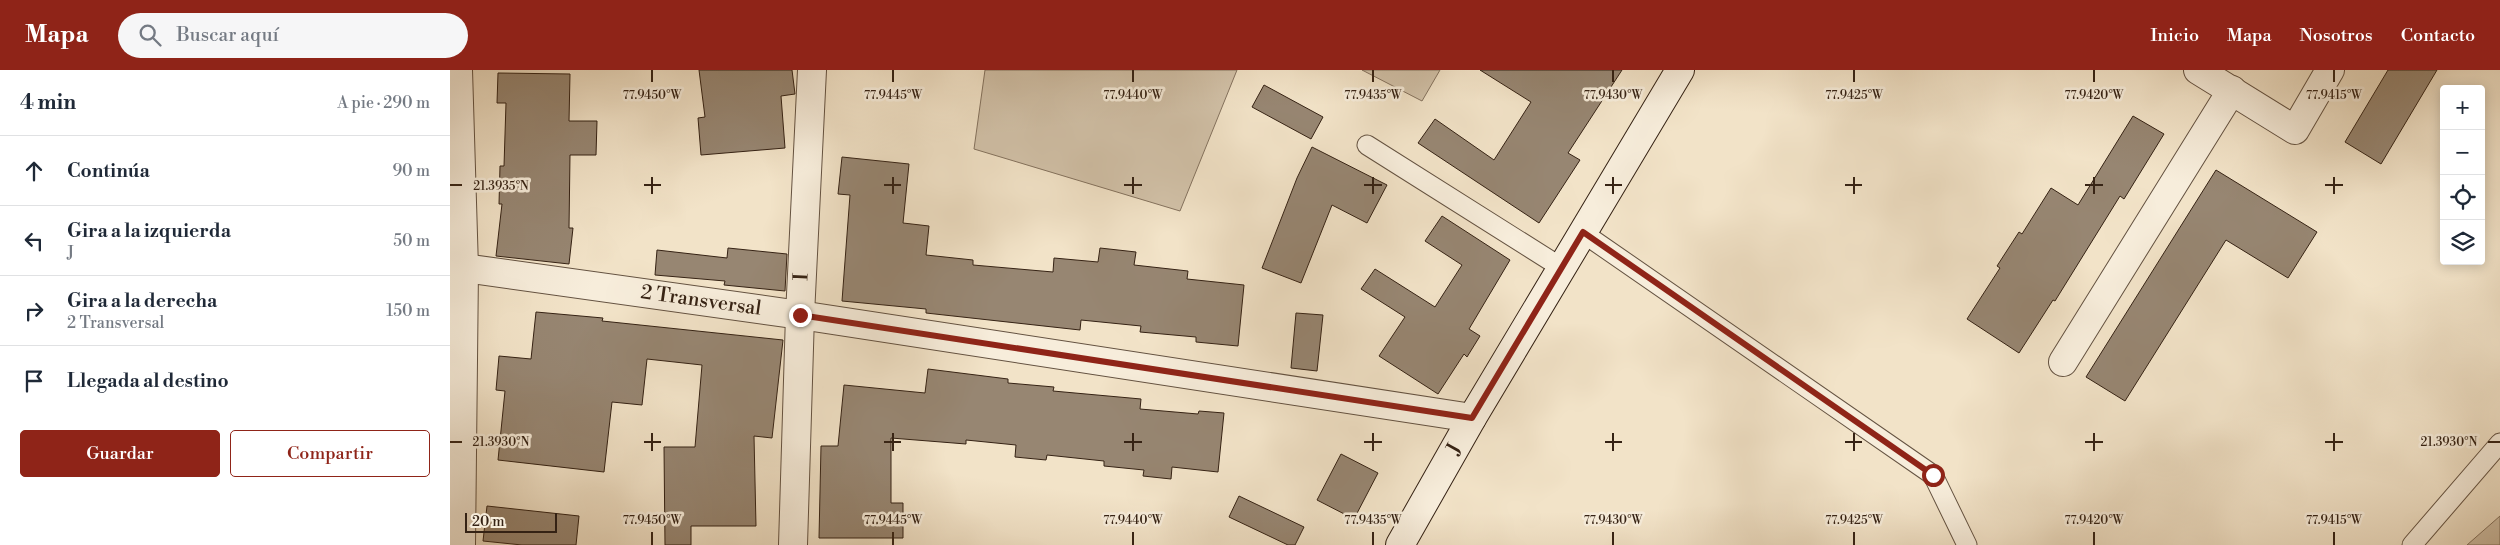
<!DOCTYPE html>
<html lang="es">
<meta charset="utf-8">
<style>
:root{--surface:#fff;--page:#f6f6f7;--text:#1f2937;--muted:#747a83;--line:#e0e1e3;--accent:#8f2418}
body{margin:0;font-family:"Libre Bodoni",serif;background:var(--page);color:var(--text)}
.controls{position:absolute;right:15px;top:15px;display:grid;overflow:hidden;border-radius:5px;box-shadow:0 2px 12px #0003}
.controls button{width:45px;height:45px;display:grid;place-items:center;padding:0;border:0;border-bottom:1px solid var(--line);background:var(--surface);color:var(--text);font:25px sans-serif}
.scale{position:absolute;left:15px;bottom:12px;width:92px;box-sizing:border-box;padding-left:5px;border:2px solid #352214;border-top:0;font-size:14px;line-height:18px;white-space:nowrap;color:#352214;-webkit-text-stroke:4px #f7eddb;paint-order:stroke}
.stop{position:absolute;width:15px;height:15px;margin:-11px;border:4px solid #8f2418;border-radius:50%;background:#fff}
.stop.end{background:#8f2418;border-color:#fff;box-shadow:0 1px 5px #0008}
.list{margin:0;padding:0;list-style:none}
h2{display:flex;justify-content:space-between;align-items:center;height:65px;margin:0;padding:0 20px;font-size:21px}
h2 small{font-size:16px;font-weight:400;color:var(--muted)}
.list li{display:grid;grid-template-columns:32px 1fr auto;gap:15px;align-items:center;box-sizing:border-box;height:70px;padding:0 20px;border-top:1px solid var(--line)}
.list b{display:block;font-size:19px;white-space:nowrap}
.list p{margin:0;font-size:16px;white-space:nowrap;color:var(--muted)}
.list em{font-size:16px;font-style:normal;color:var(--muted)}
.actions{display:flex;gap:10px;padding:15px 20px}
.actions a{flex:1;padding:11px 0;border:1px solid var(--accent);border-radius:5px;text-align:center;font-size:18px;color:var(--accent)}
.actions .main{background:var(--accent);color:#fff}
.icon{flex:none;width:28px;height:28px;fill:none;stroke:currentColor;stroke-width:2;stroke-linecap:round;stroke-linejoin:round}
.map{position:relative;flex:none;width:2050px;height:475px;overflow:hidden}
header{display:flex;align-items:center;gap:30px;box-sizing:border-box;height:70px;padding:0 25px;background:var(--accent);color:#fff}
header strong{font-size:24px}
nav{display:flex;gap:28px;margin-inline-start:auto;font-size:18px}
.search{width:350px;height:45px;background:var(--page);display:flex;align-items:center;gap:12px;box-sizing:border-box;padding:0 18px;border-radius:28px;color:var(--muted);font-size:19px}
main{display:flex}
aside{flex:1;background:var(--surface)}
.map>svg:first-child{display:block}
.green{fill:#d2c2a9;stroke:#84725e}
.building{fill:#978672;stroke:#352214}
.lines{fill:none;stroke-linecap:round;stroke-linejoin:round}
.service-casing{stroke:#645241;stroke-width:21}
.minor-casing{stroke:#645241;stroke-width:30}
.secondary-casing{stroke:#352214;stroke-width:30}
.service{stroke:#f7eddb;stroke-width:19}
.minor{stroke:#f7eddb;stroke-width:28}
.secondary{stroke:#f7eddb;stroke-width:28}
.route{stroke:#8f2418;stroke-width:6}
.ticks{fill:none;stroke:#352214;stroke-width:2}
.labels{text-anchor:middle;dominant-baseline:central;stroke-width:5;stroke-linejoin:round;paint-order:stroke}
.street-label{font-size:20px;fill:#352214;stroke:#f7eddb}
.ticks-label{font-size:12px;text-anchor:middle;fill:#352214;stroke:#f7eddb;stroke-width:5;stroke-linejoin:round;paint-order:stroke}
</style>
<header>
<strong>Mapa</strong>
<div class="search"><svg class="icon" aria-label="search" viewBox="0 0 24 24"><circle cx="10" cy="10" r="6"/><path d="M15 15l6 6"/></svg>Buscar aquí</div>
<nav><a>Inicio</a><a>Mapa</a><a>Nosotros</a><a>Contacto</a></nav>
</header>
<main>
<aside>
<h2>4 min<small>A pie · 290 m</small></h2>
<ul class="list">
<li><svg class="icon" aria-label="ahead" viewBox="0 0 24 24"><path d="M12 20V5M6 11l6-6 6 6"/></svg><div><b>Continúa</b></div><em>90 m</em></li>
<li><svg class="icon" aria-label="left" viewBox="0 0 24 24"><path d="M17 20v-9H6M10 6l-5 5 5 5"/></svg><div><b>Gira a la izquierda</b><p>J</p></div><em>50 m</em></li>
<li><svg class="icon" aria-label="right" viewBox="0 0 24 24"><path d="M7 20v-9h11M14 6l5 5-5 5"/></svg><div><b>Gira a la derecha</b><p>2 Transversal</p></div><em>150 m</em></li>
<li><svg class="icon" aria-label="arrive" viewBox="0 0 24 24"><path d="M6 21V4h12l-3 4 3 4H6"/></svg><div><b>Llegada al destino</b></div></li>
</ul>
<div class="actions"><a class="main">Guardar</a><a>Compartir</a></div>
</aside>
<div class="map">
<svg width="2050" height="475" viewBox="0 0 2050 475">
<rect width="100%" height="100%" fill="#f2e3c8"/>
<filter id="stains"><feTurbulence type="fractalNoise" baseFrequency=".004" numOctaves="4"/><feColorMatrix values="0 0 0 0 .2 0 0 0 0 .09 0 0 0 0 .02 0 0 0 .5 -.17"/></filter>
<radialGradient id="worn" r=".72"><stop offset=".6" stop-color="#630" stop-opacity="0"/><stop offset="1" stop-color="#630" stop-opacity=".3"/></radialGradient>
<g class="green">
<path d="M 535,0 L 787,0 L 730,141 L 524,79 Z"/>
<path d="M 912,0 L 990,0 L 972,31 Z"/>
<path d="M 2050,446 L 2050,475 L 2017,475 Z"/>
</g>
<g class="building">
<path d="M 249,0 L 342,0 L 345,24 L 331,26 L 335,78 L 251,85 L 248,48 L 255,47 Z"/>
<path d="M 1030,0 L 1172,0 L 1118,83 L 1130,90 L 1089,153 L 968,73 L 985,49 L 1044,90 L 1081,32 Z"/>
<path d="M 1938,0 L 1987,0 L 1931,94 L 1895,72 Z"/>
<path d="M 48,3 L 120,4 L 119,51 L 147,51 L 146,85 L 120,85 L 119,158 L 123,158 L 119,194 L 46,186 L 52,134 L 49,134 L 50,96 L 54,96 L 56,33 L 47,33 Z"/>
<path d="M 814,15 L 873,47 L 861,69 L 802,37 Z"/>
<path d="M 1683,46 L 1714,64 L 1674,129 L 1670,126 L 1605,231 L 1603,230 L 1569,283 L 1517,249 L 1550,198 L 1547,196 L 1569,162 L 1572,164 L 1601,118 L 1628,135 Z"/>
<path d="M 862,77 L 937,115 L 917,153 L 882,135 L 851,213 L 812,198 L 847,108 Z"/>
<path d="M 392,87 L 459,94 L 453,153 L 479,156 L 476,185 L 523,190 L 523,195 L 603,202 L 604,188 L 648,192 L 650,178 L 686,182 L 684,195 L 738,201 L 737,209 L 794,215 L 788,276 L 746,272 L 746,267 L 690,262 L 691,256 L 631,250 L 630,260 L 476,243 L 476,239 L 392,231 L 400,125 L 388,124 Z"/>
<path d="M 1766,100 L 1867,162 L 1838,208 L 1776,170 L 1675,331 L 1636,307 Z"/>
<path d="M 992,146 L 1060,190 L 1019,259 L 1030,266 L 1017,287 L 1014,284 L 988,324 L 929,286 L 955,247 L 911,219 L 925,199 L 985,237 L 1012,195 L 975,171 Z"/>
<path d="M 278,178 L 337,184 L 335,221 L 274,215 L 275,211 L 205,205 L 207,180 L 277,188 Z"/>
<path d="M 86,242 L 153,248 L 152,251 L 333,270 L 322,368 L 304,366 L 306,456 L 241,456 L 241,475 L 215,475 L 214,377 L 245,377 L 252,295 L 197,289 L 192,335 L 162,332 L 154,402 L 48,390 L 55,321 L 46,320 L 49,286 L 81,289 Z"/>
<path d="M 846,243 L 873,245 L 867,301 L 841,298 Z"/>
<path d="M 478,299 L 558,309 L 558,313 L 604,317 L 603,321 L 691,329 L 690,339 L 748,344 L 749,341 L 774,343 L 768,402 L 722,397 L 721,409 L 693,406 L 694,400 L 654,396 L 654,391 L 597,385 L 596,390 L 565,387 L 566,375 L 516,370 L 516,374 L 441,368 L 441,433 L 453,433 L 453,468 L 369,468 L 371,376 L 388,376 L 394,315 L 475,323 Z"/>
<path d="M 891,384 L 928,403 L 904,449 L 867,430 Z"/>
<path d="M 789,426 L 854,457 L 845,475 L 838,475 L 779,447 Z"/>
<path d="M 37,436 L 129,446 L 126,475 L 72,475 L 33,471 Z"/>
</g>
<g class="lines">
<defs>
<g id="service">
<path d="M 917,75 L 1112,198"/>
<path d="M 1133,163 L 1483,405 L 1517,475"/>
<path d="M 1962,475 L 2050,373"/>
</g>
<g id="minor">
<path d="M 8,0 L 14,198 L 11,475"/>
<path d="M 1748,0 L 1845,60 L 1880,0"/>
<path d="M 14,198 L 350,245 L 1022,348"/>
<path d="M 1613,292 L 1782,20"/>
<path d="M 343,475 L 350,245 L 362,0"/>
</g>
<path id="secondary" d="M 950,475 L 1022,348 L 1230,0"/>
</defs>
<use href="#service" class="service-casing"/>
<use href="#minor" class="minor-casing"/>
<use href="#secondary" class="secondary-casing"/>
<use href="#service" class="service"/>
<use href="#minor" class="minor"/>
<use href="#secondary" class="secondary"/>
</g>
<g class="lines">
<path class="route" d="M 350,245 L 1022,348 L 1133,162 L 1483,405"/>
</g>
<path class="ticks" d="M 202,0 L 202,12M 443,0 L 443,12M 683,0 L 683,12M 923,0 L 923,12M 1163,0 L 1163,12M 1404,0 L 1404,12M 1644,0 L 1644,12M 1884,0 L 1884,12M 202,107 L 202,124M 443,107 L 443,124M 683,107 L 683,124M 923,107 L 923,124M 1163,107 L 1163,124M 1404,107 L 1404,124M 1644,107 L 1644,124M 1884,107 L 1884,124M 0,115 L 12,115M 194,115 L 211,115M 434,115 L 451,115M 674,115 L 692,115M 914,115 L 932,115M 1155,115 L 1172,115M 1395,115 L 1412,115M 1635,115 L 1653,115M 1875,115 L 1893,115M 202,363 L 202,381M 443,363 L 443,381M 683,363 L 683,381M 923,363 L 923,381M 1163,363 L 1163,381M 1404,363 L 1404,381M 1644,363 L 1644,381M 1884,363 L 1884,381M 0,372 L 12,372M 194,372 L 211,372M 434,372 L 451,372M 674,372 L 692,372M 914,372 L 932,372M 1155,372 L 1172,372M 1395,372 L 1412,372M 1635,372 L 1653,372M 1875,372 L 1893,372M 2038,372 L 2050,372M 202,462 L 202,475M 443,462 L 443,475M 683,462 L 683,475M 923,462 L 923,475M 1163,462 L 1163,475M 1404,462 L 1404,475M 1644,462 L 1644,475M 1884,462 L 1884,475"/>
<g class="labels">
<g class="street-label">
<text transform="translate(352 207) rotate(-87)">I</text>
<text transform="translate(251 231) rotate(8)">2 Transversal</text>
<text transform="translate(1005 379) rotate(-61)">J</text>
</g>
</g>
<g class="ticks-label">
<text x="202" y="29">77.9450°W</text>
<text x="443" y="29">77.9445°W</text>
<text x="683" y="29">77.9440°W</text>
<text x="923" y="29">77.9435°W</text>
<text x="1163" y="29">77.9430°W</text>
<text x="1404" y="29">77.9425°W</text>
<text x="1644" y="29">77.9420°W</text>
<text x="1884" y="29">77.9415°W</text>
<text x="51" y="120">21.3935°N</text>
<text x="51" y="376">21.3930°N</text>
<text x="1999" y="376">21.3930°N</text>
<text x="202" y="454">77.9450°W</text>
<text x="443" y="454">77.9445°W</text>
<text x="683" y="454">77.9440°W</text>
<text x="923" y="454">77.9435°W</text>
<text x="1163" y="454">77.9430°W</text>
<text x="1404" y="454">77.9425°W</text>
<text x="1644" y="454">77.9420°W</text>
<text x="1884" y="454">77.9415°W</text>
</g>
<rect width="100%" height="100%" filter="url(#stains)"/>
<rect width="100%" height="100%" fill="url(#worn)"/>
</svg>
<div class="controls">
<button>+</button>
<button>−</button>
<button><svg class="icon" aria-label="locate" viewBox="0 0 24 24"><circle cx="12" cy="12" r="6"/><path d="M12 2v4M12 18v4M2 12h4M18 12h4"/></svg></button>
<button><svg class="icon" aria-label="layers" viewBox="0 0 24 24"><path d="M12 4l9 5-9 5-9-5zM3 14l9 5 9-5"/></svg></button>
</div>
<div class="scale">20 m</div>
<div class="stop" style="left:1483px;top:405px"></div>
<div class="stop end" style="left:350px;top:245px"></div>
</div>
</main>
